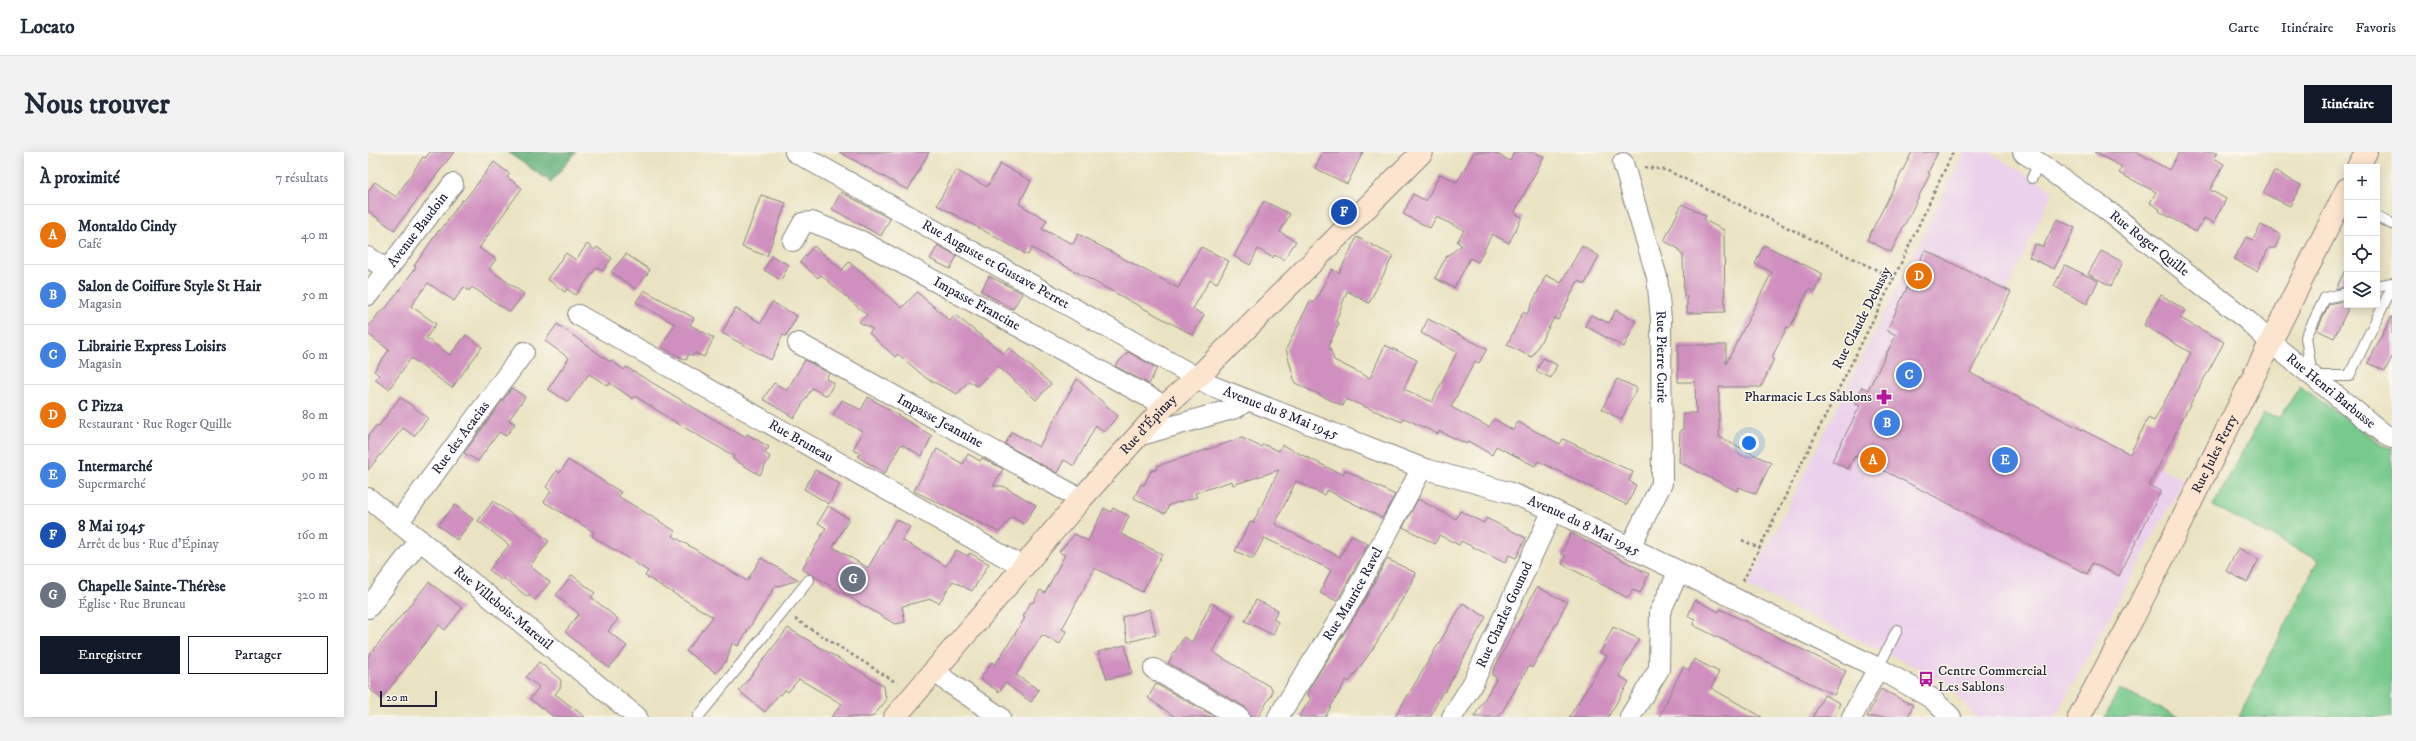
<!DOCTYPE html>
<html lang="fr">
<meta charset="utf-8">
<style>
:root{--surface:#fff;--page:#f2f2f3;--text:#1f2937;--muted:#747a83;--line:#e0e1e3;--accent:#111827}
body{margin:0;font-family:"IM FELL DW Pica",serif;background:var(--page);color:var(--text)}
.controls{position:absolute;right:12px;top:12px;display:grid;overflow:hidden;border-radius:0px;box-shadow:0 2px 10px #0003}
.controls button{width:36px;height:36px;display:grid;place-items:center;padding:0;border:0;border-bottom:1px solid var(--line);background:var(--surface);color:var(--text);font:20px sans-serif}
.scale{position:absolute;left:12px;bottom:10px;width:57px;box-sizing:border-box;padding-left:4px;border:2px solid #22223b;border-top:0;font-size:11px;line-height:14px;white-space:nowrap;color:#22223b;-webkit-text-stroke:3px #fbf7ec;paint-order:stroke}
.you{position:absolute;left:1381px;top:291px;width:14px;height:14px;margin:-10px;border:3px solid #fff;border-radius:50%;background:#1a73e8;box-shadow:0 0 0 6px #1a73e833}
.badge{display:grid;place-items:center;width:26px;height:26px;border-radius:50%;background:var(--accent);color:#fff;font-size:13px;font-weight:700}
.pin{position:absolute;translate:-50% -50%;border:2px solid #fff;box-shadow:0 1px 4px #0006}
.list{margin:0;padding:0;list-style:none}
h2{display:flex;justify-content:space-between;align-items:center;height:52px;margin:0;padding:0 16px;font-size:17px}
h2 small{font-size:13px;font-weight:400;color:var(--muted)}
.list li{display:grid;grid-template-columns:26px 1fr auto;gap:12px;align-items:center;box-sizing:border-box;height:60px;padding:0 16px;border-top:1px solid var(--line)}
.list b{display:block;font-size:15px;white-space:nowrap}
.list p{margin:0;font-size:13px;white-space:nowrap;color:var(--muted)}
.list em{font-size:13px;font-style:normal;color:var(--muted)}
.actions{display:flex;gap:8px;padding:12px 16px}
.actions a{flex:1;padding:9px 0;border:1px solid var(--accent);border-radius:0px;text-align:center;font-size:14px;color:var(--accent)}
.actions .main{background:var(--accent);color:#fff}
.icon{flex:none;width:22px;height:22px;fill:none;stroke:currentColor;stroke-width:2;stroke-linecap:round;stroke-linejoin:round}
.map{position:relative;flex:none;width:2024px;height:565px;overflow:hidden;border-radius:0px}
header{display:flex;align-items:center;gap:24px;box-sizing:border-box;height:56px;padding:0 20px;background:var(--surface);border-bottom:1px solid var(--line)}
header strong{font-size:19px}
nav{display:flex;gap:22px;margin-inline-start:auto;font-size:14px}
.intro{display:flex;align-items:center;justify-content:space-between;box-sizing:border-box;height:96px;padding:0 24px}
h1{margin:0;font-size:28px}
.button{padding:10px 18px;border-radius:0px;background:var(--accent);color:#fff;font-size:14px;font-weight:700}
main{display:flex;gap:24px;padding:0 24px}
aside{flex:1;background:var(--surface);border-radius:0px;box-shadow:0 2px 10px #0003}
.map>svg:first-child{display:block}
.built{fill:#ebd1eb}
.green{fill:#77c98c;stroke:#4c7664}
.forest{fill:#61ad78;stroke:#42685a}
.building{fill:#d090bf}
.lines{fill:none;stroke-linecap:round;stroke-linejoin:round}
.lane-casing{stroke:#86827f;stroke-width:12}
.street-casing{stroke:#86827f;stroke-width:22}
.secondary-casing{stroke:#86827f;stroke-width:24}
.path{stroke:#86827f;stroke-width:2.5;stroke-dasharray:3 3;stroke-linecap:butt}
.lane{stroke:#fff;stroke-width:10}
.street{stroke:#fff;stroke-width:20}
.secondary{stroke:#fce5cf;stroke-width:22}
.labels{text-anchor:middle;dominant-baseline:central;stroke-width:3;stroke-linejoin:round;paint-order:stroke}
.street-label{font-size:14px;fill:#22223b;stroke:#fbf7ec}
.poi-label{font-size:14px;fill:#22223b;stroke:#fbf7ec;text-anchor:end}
</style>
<header>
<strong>Locato</strong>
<nav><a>Carte</a><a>Itinéraire</a><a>Favoris</a></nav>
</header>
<div class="intro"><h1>Nous trouver</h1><a class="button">Itinéraire</a></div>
<main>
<aside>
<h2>À proximité<small>7 résultats</small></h2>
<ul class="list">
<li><span class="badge" style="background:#e8710a">A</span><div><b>Montaldo Cindy</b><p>Café</p></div><em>40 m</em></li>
<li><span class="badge" style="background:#3f7fe0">B</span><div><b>Salon de Coiffure Style St Hair</b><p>Magasin</p></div><em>50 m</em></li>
<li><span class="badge" style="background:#3f7fe0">C</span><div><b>Librairie Express Loisirs</b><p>Magasin</p></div><em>60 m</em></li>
<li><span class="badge" style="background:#e8710a">D</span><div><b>C Pizza</b><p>Restaurant · Rue Roger Quille</p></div><em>80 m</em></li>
<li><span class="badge" style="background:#3f7fe0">E</span><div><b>Intermarché</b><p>Supermarché</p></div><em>90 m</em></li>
<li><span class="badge" style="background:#1a4fb4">F</span><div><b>8 Mai 1945</b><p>Arrêt de bus · Rue d'Épinay</p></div><em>160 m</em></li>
<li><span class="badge" style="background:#6b7280">G</span><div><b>Chapelle Sainte-Thérèse</b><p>Église · Rue Bruneau</p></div><em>320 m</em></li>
</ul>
<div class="actions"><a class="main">Enregistrer</a><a>Partager</a></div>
</aside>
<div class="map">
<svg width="2024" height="565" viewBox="0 0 2024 565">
<rect width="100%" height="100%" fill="#fbf7ec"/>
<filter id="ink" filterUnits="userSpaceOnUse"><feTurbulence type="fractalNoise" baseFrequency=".025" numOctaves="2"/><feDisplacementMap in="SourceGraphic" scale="8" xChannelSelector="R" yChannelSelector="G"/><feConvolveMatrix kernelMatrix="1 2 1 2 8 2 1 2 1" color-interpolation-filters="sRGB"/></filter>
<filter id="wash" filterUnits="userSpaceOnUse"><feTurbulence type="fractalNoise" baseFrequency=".012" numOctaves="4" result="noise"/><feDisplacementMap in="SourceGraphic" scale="16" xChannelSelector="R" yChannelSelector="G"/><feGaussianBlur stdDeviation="0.9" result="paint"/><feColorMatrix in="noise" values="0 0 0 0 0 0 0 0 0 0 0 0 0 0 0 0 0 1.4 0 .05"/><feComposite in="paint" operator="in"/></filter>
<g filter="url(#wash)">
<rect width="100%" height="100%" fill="#eae3c3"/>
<path class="built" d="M 1596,0 L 1621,0 L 1685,38 L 1602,221 L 1816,328 L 1687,565 L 1608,565 L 1576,529 L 1380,435 Z"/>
<g class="green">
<path d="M 1932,234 L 2015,293 L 2024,297 L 2024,565 L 1871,565 L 1950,408 L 1845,354 L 1895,262 L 1912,265 Z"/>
<path d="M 1751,537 L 1810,565 L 1737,565 Z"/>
</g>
<path class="forest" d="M 139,0 L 208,0 L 183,30 Z"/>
<g id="blocks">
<g class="building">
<path d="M 62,0 L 86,0 L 26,78 L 0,59 L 0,40 L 7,30 L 28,45 L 55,5 L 57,6 Z"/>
<path d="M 471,0 L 561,0 L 540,38 Z"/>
<path d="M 955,0 L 995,0 L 979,32 L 947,16 Z"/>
<path d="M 1106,0 L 1125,0 L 1142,9 L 1146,0 L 1166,0 L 1176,5 L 1146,61 L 1154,65 L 1141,91 L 1124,82 L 1110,110 L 1102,106 L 1086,136 L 1067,126 L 1078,105 L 1094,93 L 1089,90 L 1096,78 L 1068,65 L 1062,76 L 1035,62 L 1045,42 L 1058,49 L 1072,22 L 1089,30 Z"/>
<path d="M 1544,0 L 1570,0 L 1560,21 L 1562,22 L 1523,100 L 1499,88 Z"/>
<path d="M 1726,0 L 1769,0 L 1801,18 L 1811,0 L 1850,0 L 1846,6 L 1856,12 L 1842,38 L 1858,47 L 1846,71 L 1836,66 L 1828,80 L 1791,59 L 1792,57 L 1782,51 L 1788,40 L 1751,21 L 1754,15 Z"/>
<path d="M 126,10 L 142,22 L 139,25 L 154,36 L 111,96 L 128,107 L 121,117 L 156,142 L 142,160 L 104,135 L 101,139 L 96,135 L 86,149 L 60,131 L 43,154 L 68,172 L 58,186 L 82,203 L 98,183 L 114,195 L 84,236 L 43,206 L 21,237 L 7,228 L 11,223 L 6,219 L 21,198 L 0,182 L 0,175 L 11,161 L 18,156 L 48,115 L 46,114 L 71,78 L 72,79 L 94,48 L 96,49 Z"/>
<path d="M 632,12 L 663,29 L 651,52 L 679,68 L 674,77 L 705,92 L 710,82 L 810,136 L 833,95 L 861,109 L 849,131 L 842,127 L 825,157 L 836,163 L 825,183 L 664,96 L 660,103 L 569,53 L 588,18 L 619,35 Z"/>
<path d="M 1906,19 L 1933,33 L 1922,54 L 1895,41 Z"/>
<path d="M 473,40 L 522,67 L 513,84 L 464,57 Z"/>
<path d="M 393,43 L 418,51 L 399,104 L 374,95 Z"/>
<path d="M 896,49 L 922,62 L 912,80 L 928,89 L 916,108 L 906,103 L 905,106 L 890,97 L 882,113 L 866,104 Z"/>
<path d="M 1314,52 L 1338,64 L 1336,68 L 1356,78 L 1357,160 L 1319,161 L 1319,144 L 1316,144 L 1315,103 L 1311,100 L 1311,97 L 1296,89 Z"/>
<path d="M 1689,67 L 1707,76 L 1686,117 L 1661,105 L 1667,92 L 1675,95 Z"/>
<path d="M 1893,73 L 1913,83 L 1907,96 L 1901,96 L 1889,119 L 1866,107 L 1878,85 L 1885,88 Z"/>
<path d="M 989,85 L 1025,104 L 1001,151 L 979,139 L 968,169 L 971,171 L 961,193 L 966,208 L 1002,226 L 1017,193 L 1049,208 L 1036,237 L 1064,250 L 1089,200 L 1053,181 L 1060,167 L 1119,197 L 1111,211 L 1107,209 L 1083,255 L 1121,275 L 1126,267 L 1145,278 L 1150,270 L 1192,292 L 1195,287 L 1265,320 L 1261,329 L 1268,333 L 1259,353 L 1170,309 L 1167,314 L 1128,294 L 1124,303 L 1100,289 L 1099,292 L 1071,279 L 1070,282 L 1036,266 L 1034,270 L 978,247 L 975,254 L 927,231 L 918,197 L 942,149 L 946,151 L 964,117 L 971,121 Z"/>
<path d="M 219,92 L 227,98 L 229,95 L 244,106 L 235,119 L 229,115 L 208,143 L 199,137 L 197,140 L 179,127 L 198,101 L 208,108 Z"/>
<path d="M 570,93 L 589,104 L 582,117 L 562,107 Z"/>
<path d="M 1396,93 L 1455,122 L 1446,140 L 1441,137 L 1422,176 L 1419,175 L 1404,205 L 1406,207 L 1393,235 L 1351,235 L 1351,285 L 1403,311 L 1388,342 L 1371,335 L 1369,339 L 1311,310 L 1312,278 L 1315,278 L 1315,261 L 1328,261 L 1327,230 L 1310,230 L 1310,193 L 1358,193 L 1358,212 L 1404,120 L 1387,112 Z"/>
<path d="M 446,94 L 474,118 L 481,110 L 534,156 L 549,140 L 582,169 L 587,163 L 636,202 L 641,196 L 683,232 L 668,248 L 629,213 L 609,234 L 601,229 L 589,242 L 558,226 L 530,202 L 527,205 L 501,181 L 505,177 L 491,170 L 499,163 L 453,123 L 450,126 L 432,110 Z"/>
<path d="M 1214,94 L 1231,104 L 1217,132 L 1210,129 L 1190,168 L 1186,166 L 1164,205 L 1139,193 L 1155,160 L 1159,162 L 1178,123 L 1193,131 Z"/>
<path d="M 1557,98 L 1643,140 L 1602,221 L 1762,302 L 1780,266 L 1786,269 L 1823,201 L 1776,173 L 1793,143 L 1817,158 L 1812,166 L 1856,190 L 1819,258 L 1781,334 L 1793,339 L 1751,424 L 1724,411 L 1719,422 L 1487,304 L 1480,317 L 1464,309 L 1492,254 L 1486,251 L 1494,235 L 1500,238 L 1528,183 L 1519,178 Z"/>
<path d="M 1733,99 L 1755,110 L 1743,134 L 1720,122 Z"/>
<path d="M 258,102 L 282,118 L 268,137 L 243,120 Z"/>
<path d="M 404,104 L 421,113 L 413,128 L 396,118 Z"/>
<path d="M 1697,113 L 1730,129 L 1719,152 L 1686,134 Z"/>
<path d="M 1979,114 L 1979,135 L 1968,137 Z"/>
<path d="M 621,124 L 654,141 L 645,157 L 613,139 Z"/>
<path d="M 276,138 L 326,166 L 322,173 L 346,186 L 336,205 L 327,201 L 325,204 L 321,202 L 318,208 L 293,195 L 307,172 L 268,150 Z"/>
<path d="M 1979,148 L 1979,159 L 1966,186 L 1949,178 L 1961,152 Z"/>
<path d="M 404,150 L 429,164 L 418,184 L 415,183 L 403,208 L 354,181 L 367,156 L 393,171 Z"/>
<path d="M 1248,158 L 1268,169 L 1256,195 L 1217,174 L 1223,163 L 1241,171 Z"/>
<path d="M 2024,164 L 2024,205 L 2017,219 L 2000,211 Z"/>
<path d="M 189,172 L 242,210 L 243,208 L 256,218 L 258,215 L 340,264 L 377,285 L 379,282 L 401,295 L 397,301 L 402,305 L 392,323 L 365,307 L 366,304 L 312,273 L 267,244 L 265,247 L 242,231 L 240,234 L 221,222 L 200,250 L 180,237 L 201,206 L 177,189 Z"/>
<path d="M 760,200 L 789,216 L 781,232 L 747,214 Z"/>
<path d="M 1175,206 L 1189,213 L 1183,226 L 1168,219 Z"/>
<path d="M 437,208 L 461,221 L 458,227 L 466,231 L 459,244 L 444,236 L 426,266 L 395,247 L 406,231 L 419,238 Z"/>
<path d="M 709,227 L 750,264 L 736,280 L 728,273 L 706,314 L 696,308 L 689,321 L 637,292 L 644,280 L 671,295 Z"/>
<path d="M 1249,227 L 1269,236 L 1253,268 L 1234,257 Z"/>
<path d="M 144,236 L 157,245 L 141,268 L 147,272 L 138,284 L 131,280 L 110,309 L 96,301 Z"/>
<path d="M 32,245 L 60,266 L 46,284 L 35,276 L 0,318 L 0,284 L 9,273 L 11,274 Z"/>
<path d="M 500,245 L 564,284 L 554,304 L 533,292 L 517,321 L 490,305 L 492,301 L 485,298 L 495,280 L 465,263 L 474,248 L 493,258 Z"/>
<path d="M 874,286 L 893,295 L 895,292 L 911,299 L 914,293 L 975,323 L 977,318 L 1027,343 L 1014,366 L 959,338 L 956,343 L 928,329 L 907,372 L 972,405 L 983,383 L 1000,392 L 969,449 L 952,441 L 963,418 L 918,396 L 896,386 L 885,407 L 867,399 L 882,370 L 885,371 L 911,318 L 865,333 L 864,329 L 827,341 L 829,345 L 801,353 L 797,362 L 766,346 L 773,332 L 776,333 L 783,319 L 790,317 L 789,314 Z"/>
<path d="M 569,297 L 595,312 L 600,302 L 612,309 L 614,306 L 635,317 L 625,334 L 635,334 L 668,353 L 656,372 L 644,365 L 631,380 L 546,339 Z"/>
<path d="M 200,308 L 253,340 L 250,344 L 307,379 L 305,384 L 379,429 L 393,406 L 431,428 L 410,434 L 408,433 L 370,494 L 364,491 L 359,508 L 348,521 L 318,499 L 345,465 L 277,424 L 280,419 L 224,384 L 226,380 L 176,350 L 183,339 L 178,335 L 188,319 L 192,321 Z"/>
<path d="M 447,318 L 472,332 L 461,352 L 436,337 Z"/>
<path d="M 1050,347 L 1088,367 L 1092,359 L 1116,371 L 1118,366 L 1158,386 L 1148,406 L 1141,403 L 1137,411 L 1093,389 L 1091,393 L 1071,383 L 1067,392 L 1035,375 Z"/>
<path d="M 125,349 L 181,389 L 162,414 L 182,430 L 167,448 L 161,443 L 160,445 L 135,426 L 133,428 L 121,418 L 141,393 L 110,369 Z"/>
<path d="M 87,353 L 105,367 L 89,388 L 70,373 Z"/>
<path d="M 460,354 L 481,367 L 465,395 L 500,416 L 528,367 L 542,375 L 534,388 L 578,414 L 588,398 L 600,404 L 602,401 L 621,412 L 604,439 L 585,429 L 571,451 L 563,447 L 534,454 L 537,470 L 527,472 L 434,417 L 458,376 L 450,371 Z"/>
<path d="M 736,356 L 743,360 L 745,356 L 761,364 L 753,382 L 794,402 L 774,440 L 727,416 L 694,477 L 698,479 L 692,492 L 674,483 L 648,523 L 671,538 L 663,550 L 637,531 L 631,540 L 612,527 L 624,510 L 627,513 L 657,466 L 655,465 L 663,450 L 665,451 L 672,438 L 677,441 L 697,403 L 691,400 L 707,382 L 720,389 Z"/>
<path d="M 1203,381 L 1281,422 L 1272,441 L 1265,438 L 1260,446 L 1194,412 L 1198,404 L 1193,402 Z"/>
<path d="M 1870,396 L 1891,407 L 1879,430 L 1858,419 Z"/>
<path d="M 1019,407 L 1048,421 L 1044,431 L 1004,498 L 981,530 L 978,528 L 957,565 L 931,565 L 943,546 L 939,543 L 941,537 L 994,453 Z"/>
<path d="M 204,423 L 227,441 L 223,445 L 250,467 L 240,479 L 259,494 L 241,516 L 197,480 L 211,462 L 188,443 Z"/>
<path d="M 61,430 L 94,456 L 77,478 L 71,473 L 13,547 L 0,535 L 0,504 Z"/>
<path d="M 1169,435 L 1199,450 L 1188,472 L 1164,516 L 1161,514 L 1131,565 L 1106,565 L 1129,526 L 1124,523 L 1126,517 Z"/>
<path d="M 888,448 L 910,458 L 905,467 L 910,470 L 905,483 L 877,469 Z"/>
<path d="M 1327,448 L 1351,460 L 1352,457 L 1478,519 L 1466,543 L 1325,473 L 1327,467 L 1320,464 Z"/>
<path d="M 843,451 L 865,463 L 845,500 L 904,536 L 904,542 L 890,565 L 882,565 L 877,555 L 800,511 L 816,485 L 824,490 Z"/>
<path d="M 1095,451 L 1118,465 L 1077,540 L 1075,539 L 1062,565 L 1027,565 Z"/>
<path d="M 782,457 L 788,483 L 760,490 L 754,465 Z"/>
<path d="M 1245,475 L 1271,487 L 1251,524 L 1261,530 L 1240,565 L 1201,565 L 1239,504 L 1232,501 Z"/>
<path d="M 420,476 L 516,534 L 518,549 L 504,565 L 463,565 L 474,552 L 431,527 L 420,540 L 417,538 L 413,543 L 411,542 L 397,560 L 371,539 Z"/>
<path d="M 757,493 L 764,521 L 739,527 L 730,500 Z"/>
<path d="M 1326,507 L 1351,520 L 1343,536 L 1394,565 L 1291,565 L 1315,515 L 1321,518 Z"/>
<path d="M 171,510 L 193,528 L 192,536 L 187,542 L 217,565 L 186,565 L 162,547 L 171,535 L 158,525 Z"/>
<path d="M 788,532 L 848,565 L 807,565 L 780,546 Z"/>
<path d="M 1513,537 L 1545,553 L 1540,565 L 1499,565 Z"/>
<path d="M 1456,543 L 1472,551 L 1466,565 L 1445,565 Z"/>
</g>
</g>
</g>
<g filter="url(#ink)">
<use href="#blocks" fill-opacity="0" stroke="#86827f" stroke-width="1"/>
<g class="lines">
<defs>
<g id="lane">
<path d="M 1664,26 L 1671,11"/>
<path d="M 2009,65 L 2024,72"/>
<path d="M 2009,134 L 2024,131"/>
<path d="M 1979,141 L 1957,146 L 1938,185 L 1944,224 L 1981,224 L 2024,135"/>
<path d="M 1510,516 L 1529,478"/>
<path d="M 330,565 L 441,428"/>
</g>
<g id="street">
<path id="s1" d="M 427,0 L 844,234 L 1054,316 L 1140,340 L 1185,358 L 1510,516 L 1563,546 L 1583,565"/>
<path id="s2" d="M 1655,0 L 1736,56 L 1880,169 L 1902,190 L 2016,282 L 2024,286"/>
<path id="s3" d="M 1255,11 L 1289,125 L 1293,167 L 1294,331 L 1262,395"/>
<path id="s4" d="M 425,89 L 435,71 L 444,70 L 493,89 L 797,254"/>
<path d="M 0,105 L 18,117"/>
<path id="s5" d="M 0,143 L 85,32"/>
<path id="s6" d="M 210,163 L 655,415"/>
<path id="s7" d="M 430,191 L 713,347"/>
<path d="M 770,284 L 868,256 L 880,248"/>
<path id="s8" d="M 0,346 L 269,565"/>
<path id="s9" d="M 30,371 L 156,200"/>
<path d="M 0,456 L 52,388"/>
<path d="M 786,517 L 871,565"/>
<path d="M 567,519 L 580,530 L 632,565"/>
<path id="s10" d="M 910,565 L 984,447 L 1054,316"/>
<path id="s11" d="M 1084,565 L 1105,531 L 1185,358"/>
<path d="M 1262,565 L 1291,517 L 1292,460 L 1311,419"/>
<path d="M 1484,565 L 1510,516"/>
</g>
<g id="secondary">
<path d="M 1990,15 L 1998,0"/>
<path id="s12" d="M 527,565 L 713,347 L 797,254 L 834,221 L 1054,0"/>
<path id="s13" d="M 1711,565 L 1767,462 L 1979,37"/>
</g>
</defs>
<use href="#lane" class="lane-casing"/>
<use href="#street" class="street-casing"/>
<use href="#secondary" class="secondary-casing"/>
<g class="path">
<path d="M 1276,15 L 1298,18 L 1526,126"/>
<path d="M 1374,388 L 1391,396"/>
<path d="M 1375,429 L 1526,126 L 1585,0"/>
<path d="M 427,467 L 529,531"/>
</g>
<use href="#lane" class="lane"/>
<use href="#street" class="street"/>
<use href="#secondary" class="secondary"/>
</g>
</g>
<defs>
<symbol id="pharmacy-bare" viewBox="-9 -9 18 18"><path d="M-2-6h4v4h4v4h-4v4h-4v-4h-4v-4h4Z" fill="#b5179e" stroke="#fbf7ec" stroke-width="2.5" paint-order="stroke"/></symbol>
<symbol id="bus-bare" viewBox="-9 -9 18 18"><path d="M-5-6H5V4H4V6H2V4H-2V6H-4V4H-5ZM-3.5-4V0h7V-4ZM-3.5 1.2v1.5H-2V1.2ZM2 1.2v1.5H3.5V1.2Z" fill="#b5179e" stroke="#fbf7ec" stroke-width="2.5" paint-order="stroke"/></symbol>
</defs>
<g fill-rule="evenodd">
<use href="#pharmacy-bare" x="1505" y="234" width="22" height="22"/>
<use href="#bus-bare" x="1547" y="516" width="22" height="22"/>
</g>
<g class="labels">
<g class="street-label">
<text stroke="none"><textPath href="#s5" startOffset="82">Avenue Baudoin</textPath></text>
<text stroke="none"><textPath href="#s2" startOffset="156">Rue Roger Quille</textPath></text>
<text stroke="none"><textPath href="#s1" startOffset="230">Rue Auguste et Gustave Perret</textPath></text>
<text stroke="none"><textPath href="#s4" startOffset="214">Impasse Francine</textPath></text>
<text transform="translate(1494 166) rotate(-63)">Rue Claude Debussy</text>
<text stroke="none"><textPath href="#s3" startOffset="199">Rue Pierre Curie</textPath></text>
<text stroke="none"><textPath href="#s2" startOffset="390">Rue Henri Barbusse</textPath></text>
<text stroke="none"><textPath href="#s1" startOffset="552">Avenue du 8 Mai 1945</textPath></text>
<text stroke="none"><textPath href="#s7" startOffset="162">Impasse Jeannine</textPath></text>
<text stroke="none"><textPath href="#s12" startOffset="387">Rue d'Épinay</textPath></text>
<text stroke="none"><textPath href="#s9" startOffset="106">Rue des Acacias</textPath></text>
<text stroke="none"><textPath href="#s6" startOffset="256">Rue Bruneau</textPath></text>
<text stroke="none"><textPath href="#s13" startOffset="296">Rue Jules Ferry</textPath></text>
<text stroke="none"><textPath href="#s1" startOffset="876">Avenue du 8 Mai 1945</textPath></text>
<text stroke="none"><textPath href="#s10" startOffset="144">Rue Maurice Ravel</textPath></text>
<text stroke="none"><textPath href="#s8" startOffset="174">Rue Villebois-Mareuil</textPath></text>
<text stroke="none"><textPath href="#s11" startOffset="115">Rue Charles Gounod</textPath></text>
</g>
<g class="poi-label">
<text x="1504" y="245">Pharmacie Les Sablons</text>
<text x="1570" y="519" text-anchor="start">Centre Commercial<tspan x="1570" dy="16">Les Sablons</tspan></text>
</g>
</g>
</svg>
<div class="controls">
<button>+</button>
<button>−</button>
<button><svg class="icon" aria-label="locate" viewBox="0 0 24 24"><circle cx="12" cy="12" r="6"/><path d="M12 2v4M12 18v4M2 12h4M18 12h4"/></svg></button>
<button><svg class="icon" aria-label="layers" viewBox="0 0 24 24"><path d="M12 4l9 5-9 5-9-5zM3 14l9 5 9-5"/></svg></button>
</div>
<div class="scale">20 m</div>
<div class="you"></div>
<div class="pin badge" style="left:1505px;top:308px;background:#e8710a">A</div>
<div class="pin badge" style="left:1519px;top:271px;background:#3f7fe0">B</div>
<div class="pin badge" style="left:1541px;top:223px;background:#3f7fe0">C</div>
<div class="pin badge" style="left:1551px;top:124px;background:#e8710a">D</div>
<div class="pin badge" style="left:1637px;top:308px;background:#3f7fe0">E</div>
<div class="pin badge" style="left:976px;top:60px;background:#1a4fb4">F</div>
<div class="pin badge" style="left:485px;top:427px;background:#6b7280">G</div>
</div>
</main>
